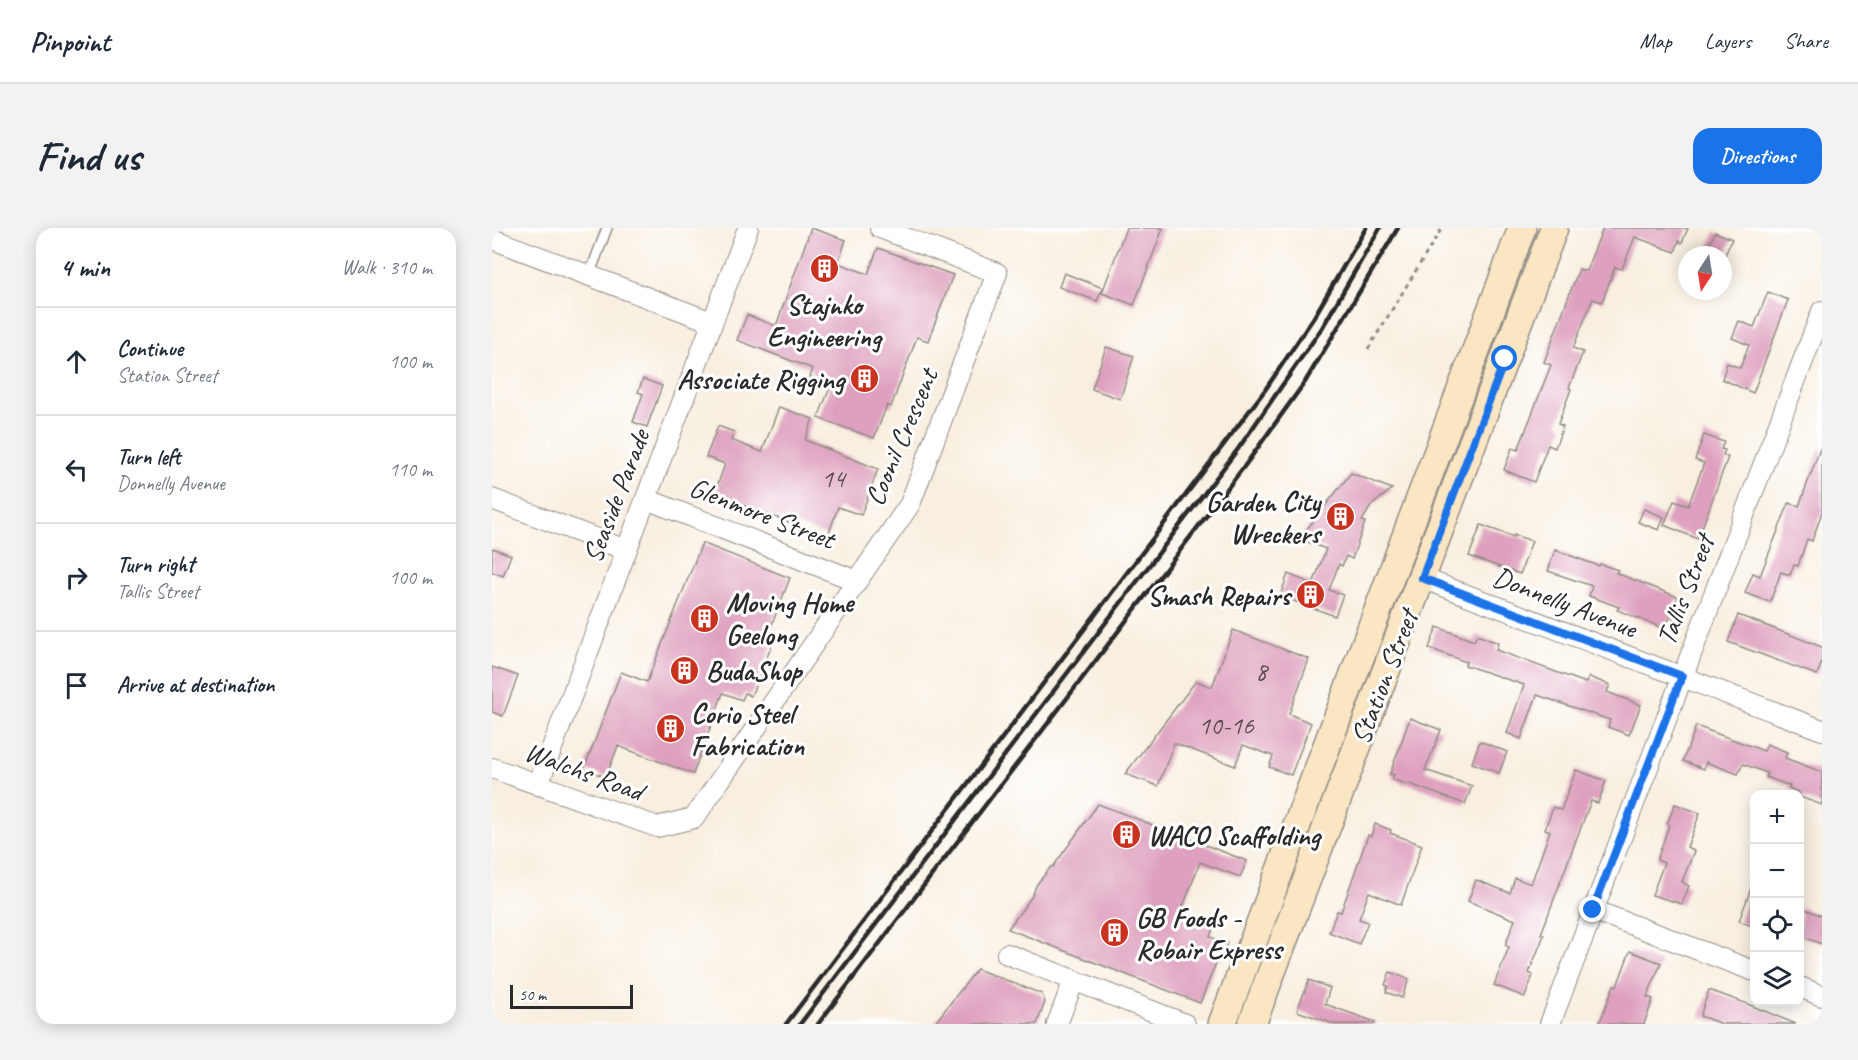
<!DOCTYPE html>
<meta charset="utf-8">
<style>
:root{--surface:#fff;--page:#f2f2f3;--text:#1f2937;--muted:#747a83;--line:#e0e1e3;--accent:#1a73e8}
body{margin:0;font-family:Caveat,sans-serif;background:var(--page);color:var(--text)}
.controls{position:absolute;right:18px;bottom:18px;display:grid;overflow:hidden;border-radius:12px;box-shadow:0 3px 15px #0003}
.controls button{width:54px;height:54px;display:grid;place-items:center;padding:0;border:0;border-bottom:2px solid var(--line);background:var(--surface);color:var(--text);font:30px sans-serif}
.compass{position:absolute;left:1186px;top:18px;width:54px;height:54px;border-radius:50%;background:var(--surface);box-shadow:0 3px 15px #0003;rotate:192deg}
.scale{position:absolute;left:18px;bottom:15px;width:123px;box-sizing:border-box;padding-left:6px;border:3px solid #2b2b2b;border-top:0;font-size:16px;line-height:21px;white-space:nowrap;color:#2b2b2b;-webkit-text-stroke:4px #fff;paint-order:stroke}
.stop{position:absolute;width:18px;height:18px;margin:-14px;border:4px solid #1a73e8;border-radius:50%;background:#fff}
.stop.end{background:#1a73e8;border-color:#fff;box-shadow:0 2px 6px #0008}
.list{margin:0;padding:0;list-style:none}
h2{display:flex;justify-content:space-between;align-items:center;height:78px;margin:0;padding:0 24px;font-size:26px}
h2 small{font-size:20px;font-weight:400;color:var(--muted)}
.list li{display:grid;grid-template-columns:39px 1fr auto;gap:18px;align-items:center;box-sizing:border-box;height:108px;padding:0 24px;border-top:2px solid var(--line)}
.list b{display:block;font-size:22px;white-space:nowrap}
.list p{margin:0;font-size:20px;white-space:nowrap;color:var(--muted)}
.list em{font-size:20px;font-style:normal;color:var(--muted)}
.icon{flex:none;width:33px;height:33px;fill:none;stroke:currentColor;stroke-width:2;stroke-linecap:round;stroke-linejoin:round}
.map{position:relative;flex:none;width:1330px;height:796px;overflow:hidden;border-radius:18px}
header{display:flex;align-items:center;gap:36px;box-sizing:border-box;height:84px;padding:0 30px;background:var(--surface);border-bottom:2px solid var(--line)}
header strong{font-size:28px}
nav{display:flex;gap:33px;margin-inline-start:auto;font-size:21px}
.intro{display:flex;align-items:center;justify-content:space-between;box-sizing:border-box;height:144px;padding:0 36px}
h1{margin:0;font-size:42px}
.button{padding:15px 27px;border-radius:18px;background:var(--accent);color:#fff;font-size:21px;font-weight:700}
main{display:flex;gap:36px;padding:0 36px}
aside{flex:1;background:var(--surface);border-radius:18px;box-shadow:0 3px 15px #0003}
.map>svg:first-child{display:block}
.building{fill:#dea0be}
.lines{fill:none;stroke-linecap:round;stroke-linejoin:round}
.lane-casing{stroke:#928d86;stroke-width:12}
.street-casing{stroke:#928d86;stroke-width:22}
.secondary-casing{stroke:#928d86;stroke-width:30}
.path{stroke:#928d86;stroke-width:3;stroke-dasharray:4.5 4.5;stroke-linecap:butt}
.lane{stroke:#fff;stroke-width:9}
.street{stroke:#fff;stroke-width:20}
.secondary{stroke:#fbe6c4;stroke-width:27}
.rail{stroke:#2b2b2b;stroke-width:4.5}
.route{stroke:#1a73e8;stroke-width:8}
.labels{text-anchor:middle;dominant-baseline:central;stroke-width:6;stroke-linejoin:round;paint-order:stroke}
.number-label{font-size:26px;fill:#584850}
.poi-label{font-size:28px;font-weight:bold;fill:#2b2b2b;stroke:#fff;text-anchor:start}
.street-label{font-size:28px;fill:#2b2b2b;stroke:#fff}
</style>
<header>
<strong>Pinpoint</strong>
<nav><a>Map</a><a>Layers</a><a>Share</a></nav>
</header>
<div class="intro"><h1>Find us</h1><a class="button">Directions</a></div>
<main>
<aside>
<h2>4 min<small>Walk · 310 m</small></h2>
<ul class="list">
<li><svg class="icon" aria-label="ahead" viewBox="0 0 24 24"><path d="M12 20V5M6 11l6-6 6 6"/></svg><div><b>Continue</b><p>Station Street</p></div><em>100 m</em></li>
<li><svg class="icon" aria-label="left" viewBox="0 0 24 24"><path d="M17 20v-9H6M10 6l-5 5 5 5"/></svg><div><b>Turn left</b><p>Donnelly Avenue</p></div><em>110 m</em></li>
<li><svg class="icon" aria-label="right" viewBox="0 0 24 24"><path d="M7 20v-9h11M14 6l5 5-5 5"/></svg><div><b>Turn right</b><p>Tallis Street</p></div><em>100 m</em></li>
<li><svg class="icon" aria-label="arrive" viewBox="0 0 24 24"><path d="M6 21V4h12l-3 4 3 4H6"/></svg><div><b>Arrive at destination</b></div></li>
</ul>
</aside>
<div class="map">
<svg width="1330" height="796" viewBox="0 0 1330 796">
<rect width="100%" height="100%" fill="#fff"/>
<filter id="ink" filterUnits="userSpaceOnUse"><feTurbulence type="fractalNoise" baseFrequency=".0167" numOctaves="2"/><feDisplacementMap in="SourceGraphic" scale="12" xChannelSelector="R" yChannelSelector="G"/><feConvolveMatrix kernelMatrix="1 2 1 2 8 2 1 2 1" color-interpolation-filters="sRGB"/></filter>
<filter id="wash" filterUnits="userSpaceOnUse"><feTurbulence type="fractalNoise" baseFrequency=".008" numOctaves="4" result="noise"/><feDisplacementMap in="SourceGraphic" scale="24" xChannelSelector="R" yChannelSelector="G"/><feGaussianBlur stdDeviation="1.35" result="paint"/><feColorMatrix in="noise" values="0 0 0 0 0 0 0 0 0 0 0 0 0 0 0 0 0 1.4 0 .05"/><feComposite in="paint" operator="in"/></filter>
<g filter="url(#wash)">
<rect width="100%" height="100%" fill="#f8efe0"/>
<g id="blocks">
<g class="building">
<path d="M 319,0 L 354,12 L 346,35 L 376,46 L 386,20 L 461,47 L 436,113 L 425,109 L 399,179 L 395,177 L 382,210 L 326,190 L 339,157 L 318,149 L 321,141 L 245,112 L 255,87 L 284,98 Z"/>
<path d="M 634,0 L 671,0 L 642,77 L 610,65 Z"/>
<path d="M 1111,0 L 1196,0 L 1190,15 L 1187,13 L 1183,24 L 1143,9 L 1130,41 L 1123,39 L 1110,74 L 1101,71 L 1081,120 L 1091,124 L 1077,160 L 1079,161 L 1066,196 L 1071,198 L 1063,220 L 1056,217 L 1042,254 L 1012,242 L 1020,220 L 1026,222 L 1059,137 L 1052,134 L 1087,41 L 1094,43 Z"/>
<path d="M 1223,4 L 1240,11 L 1233,27 L 1213,27 Z"/>
<path d="M 572,45 L 611,60 L 605,73 L 567,59 Z"/>
<path d="M 1276,64 L 1296,72 L 1261,165 L 1230,151 L 1235,135 L 1248,140 L 1257,117 L 1240,110 L 1247,93 L 1262,99 Z"/>
<path d="M 614,119 L 642,128 L 628,171 L 600,161 Z"/>
<path d="M 151,151 L 170,158 L 155,199 L 141,194 L 151,166 L 146,164 Z"/>
<path d="M 287,179 L 321,191 L 313,212 L 386,241 L 369,287 L 346,279 L 336,308 L 222,267 L 233,236 L 214,229 L 226,198 L 242,204 L 239,212 L 270,224 Z"/>
<path d="M 1212,207 L 1232,214 L 1229,221 L 1233,222 L 1231,227 L 1236,229 L 1206,311 L 1172,297 L 1182,273 L 1196,278 L 1212,235 L 1203,232 Z"/>
<path d="M 1328,221 L 1330,221 L 1330,284 L 1320,313 L 1315,311 L 1306,338 L 1302,337 L 1298,347 L 1289,344 L 1278,374 L 1253,365 L 1261,345 L 1268,348 L 1297,275 L 1307,278 Z"/>
<path d="M 859,245 L 900,261 L 879,278 L 870,293 L 873,294 L 860,331 L 854,328 L 850,338 L 847,336 L 837,362 L 851,367 L 843,388 L 788,368 L 796,346 L 821,356 L 834,321 L 807,311 Z"/>
<path d="M 1152,281 L 1172,289 L 1167,302 L 1146,294 Z"/>
<path d="M 989,297 L 1022,309 L 1022,307 L 1040,313 L 1028,346 L 977,328 Z"/>
<path d="M 210,315 L 298,350 L 273,414 L 280,417 L 259,468 L 253,465 L 250,472 L 231,465 L 201,546 L 126,518 L 114,549 L 92,541 L 129,444 L 155,454 Z"/>
<path d="M 0,320 L 19,327 L 11,348 L 0,344 Z"/>
<path d="M 1063,322 L 1107,338 L 1108,336 L 1126,342 L 1124,345 L 1186,369 L 1182,377 L 1189,379 L 1184,391 L 1178,389 L 1173,401 L 1125,382 L 1127,379 L 1097,368 L 1100,358 L 1056,343 Z"/>
<path d="M 1246,387 L 1330,419 L 1330,434 L 1325,447 L 1236,414 Z"/>
<path d="M 945,399 L 982,413 L 985,407 L 1006,415 L 1004,422 L 1094,455 L 1097,449 L 1118,457 L 1115,464 L 1149,477 L 1137,507 L 1116,499 L 1118,492 L 1045,467 L 1029,511 L 1015,505 L 1032,457 L 973,437 L 974,434 L 937,420 Z"/>
<path d="M 741,402 L 817,431 L 797,486 L 819,495 L 799,547 L 777,539 L 781,528 L 751,517 L 743,538 L 682,515 L 666,558 L 633,546 L 704,453 L 720,459 Z"/>
<path d="M 0,439 L 26,448 L 11,488 L 0,484 Z"/>
<path d="M 918,490 L 949,502 L 933,542 L 980,558 L 973,576 L 915,555 L 915,557 L 900,551 L 902,547 L 898,546 Z"/>
<path d="M 1204,498 L 1272,523 L 1275,516 L 1295,524 L 1293,530 L 1330,544 L 1330,577 L 1308,569 L 1307,564 L 1297,560 L 1298,558 L 1274,549 L 1275,545 L 1251,536 L 1246,546 L 1214,534 L 1212,541 L 1191,533 Z"/>
<path d="M 988,513 L 1015,524 L 1007,545 L 980,535 Z"/>
<path d="M 1084,542 L 1114,553 L 1106,575 L 1099,573 L 1084,612 L 1049,706 L 1052,707 L 1037,745 L 1041,747 L 1033,769 L 1002,757 L 1017,719 L 1013,717 L 1023,692 L 976,673 L 984,652 L 1018,665 L 1023,650 L 1039,656 L 1058,603 L 1053,601 L 1061,579 L 1069,582 Z"/>
<path d="M 606,576 L 755,633 L 748,649 L 708,634 L 688,687 L 721,700 L 718,709 L 735,715 L 730,731 L 726,730 L 708,775 L 516,701 L 540,668 L 545,656 L 559,639 L 561,639 Z"/>
<path d="M 1183,576 L 1208,585 L 1195,619 L 1202,623 L 1190,654 L 1197,658 L 1190,676 L 1160,667 L 1172,635 L 1165,632 L 1177,597 L 1175,596 Z"/>
<path d="M 883,596 L 899,602 L 898,605 L 930,617 L 909,677 L 877,664 L 867,691 L 876,694 L 867,716 L 837,704 L 845,683 L 849,684 L 876,607 L 879,608 Z"/>
<path d="M 1261,655 L 1263,656 L 1263,699 L 1247,693 Z"/>
<path d="M 1308,679 L 1330,688 L 1330,716 L 1308,708 Z"/>
<path d="M 1138,723 L 1169,735 L 1155,769 L 1161,771 L 1152,796 L 1107,796 L 1122,757 L 1125,758 Z"/>
<path d="M 485,741 L 550,766 L 553,774 L 545,796 L 442,796 Z"/>
<path d="M 898,744 L 917,751 L 910,770 L 894,764 L 896,758 L 893,757 Z"/>
<path d="M 817,752 L 838,760 L 833,776 L 883,794 L 883,796 L 842,796 L 805,783 Z"/>
<path d="M 1217,762 L 1253,775 L 1304,796 L 1230,796 L 1208,788 Z"/>
</g>
</g>
</g>
<g filter="url(#ink)">
<use href="#blocks" fill-opacity="0" stroke="#928d86" stroke-width="1.5"/>
<g class="lines">
<defs>
<path id="lane" d="M 97,48 L 115,0"/>
<g id="street">
<path d="M 0,11 L 220,94"/>
<path d="M 0,271 L 134,322"/>
<path d="M 154,271 L 365,353"/>
<path d="M 930,350 L 1330,502"/>
<path d="M 0,540 L 165,599 L 202,590 L 418,276 L 505,45 L 388,0"/>
<path d="M 46,557 L 256,0"/>
<path d="M 1101,682 L 1262,743"/>
<path d="M 515,726 L 693,796"/>
<path d="M 1308,759 L 1330,768"/>
<path d="M 565,796 L 582,752"/>
<path d="M 1058,796 L 1330,83"/>
</g>
<g id="secondary">
<path d="M 730,796 L 1030,0"/>
<path d="M 760,796 L 1062,0"/>
</g>
</defs>
<use href="#lane" class="lane-casing"/>
<use href="#street" class="street-casing"/>
<use href="#secondary" class="secondary-casing"/>
<path class="path" d="M 876,121 L 950,0"/>
<use href="#lane" class="lane"/>
<use href="#street" class="street"/>
<use href="#secondary" class="secondary"/>
<g class="rail">
<path d="M 294,796 L 773,162 L 822,89 L 874,0"/>
<path d="M 308,796 L 746,221 L 830,100 L 888,0"/>
<path d="M 326,796 L 754,236 L 813,154 L 906,0"/>
</g>
</g>
</g>
<g class="lines" filter="url(#ink)">
<path class="route" d="M 1013,131 L 930,350 L 1190,448 L 1101,682"/>
</g>
<defs>
<symbol id="building-disc" viewBox="-11 -11 22 22"><circle r="9.5" fill="#c8321e" stroke="#fff"/><path d="M-4-6H4V6H1V3H-1V6H-4ZM-2.5-4.3h1.7v1.8h-1.7ZM.8-4.3h1.7v1.8H.8ZM-2.5-1h1.7V.8h-1.7ZM.8-1h1.7V.8H.8Z" fill="#fff"/></symbol>
</defs>
<g fill-rule="evenodd">
<use href="#building-disc" x="316" y="24" width="33" height="33"/>
<use href="#building-disc" x="356" y="134" width="33" height="33"/>
<use href="#building-disc" x="832" y="272" width="33" height="33"/>
<use href="#building-disc" x="802" y="350" width="33" height="33"/>
<use href="#building-disc" x="196" y="374" width="33" height="33"/>
<use href="#building-disc" x="176" y="426" width="33" height="33"/>
<use href="#building-disc" x="162" y="484" width="33" height="33"/>
<use href="#building-disc" x="618" y="590" width="33" height="33"/>
<use href="#building-disc" x="606" y="688" width="33" height="33"/>
</g>
<g class="labels">
<g class="number-label">
<text x="341" y="250">14</text>
<text x="769" y="443">8</text>
<text x="734" y="497">10-16</text>
</g>
<g class="poi-label">
<text x="332" y="76" text-anchor="middle">Stajnko<tspan x="332" dy="32">Engineering</tspan></text>
<text x="352" y="151" text-anchor="end">Associate Rigging</text>
<text x="828" y="273" text-anchor="end">Garden City<tspan x="828" dy="32">Wreckers</tspan></text>
<text x="798" y="367" text-anchor="end">Smash Repairs</text>
<text x="234" y="374">Moving Home<tspan x="234" dy="32">Geelong</tspan></text>
<text x="214" y="442">BudaShop</text>
<text x="199" y="485">Corio Steel<tspan x="199" dy="32">Fabrication</tspan></text>
<text x="656" y="607">WACO Scaffolding</text>
<text x="644" y="689">GB Foods -<tspan x="644" dy="32">Robair Express</tspan></text>
</g>
<g class="street-label">
<text transform="translate(409 209) rotate(-67)">Coonil Crescent</text>
<text transform="translate(124 268) rotate(-69)">Seaside Parade</text>
<text transform="translate(270 285) rotate(21)">Glenmore Street</text>
<text transform="translate(1193 362) rotate(-69)">Tallis Street</text>
<text transform="translate(1073 374) rotate(21)">Donnelly Avenue</text>
<text transform="translate(892 449) rotate(-69)">Station Street</text>
<text transform="translate(92 543) rotate(20)">Walchs Road</text>
</g>
</g>
</svg>
<div class="controls">
<button>+</button>
<button>−</button>
<button><svg class="icon" aria-label="locate" viewBox="0 0 24 24"><circle cx="12" cy="12" r="6"/><path d="M12 2v4M12 18v4M2 12h4M18 12h4"/></svg></button>
<button><svg class="icon" aria-label="layers" viewBox="0 0 24 24"><path d="M12 4l9 5-9 5-9-5zM3 14l9 5 9-5"/></svg></button>
</div>
<svg class="compass" viewBox="-18 -18 36 36"><path d="M0-13l5 13h-10z" fill="#e53935"/><path d="M0 13l5-13h-10z" fill="#747a83"/></svg>
<div class="scale">50 m</div>
<div class="stop" style="left:1013px;top:131px"></div>
<div class="stop end" style="left:1101px;top:682px"></div>
</div>
</main>
